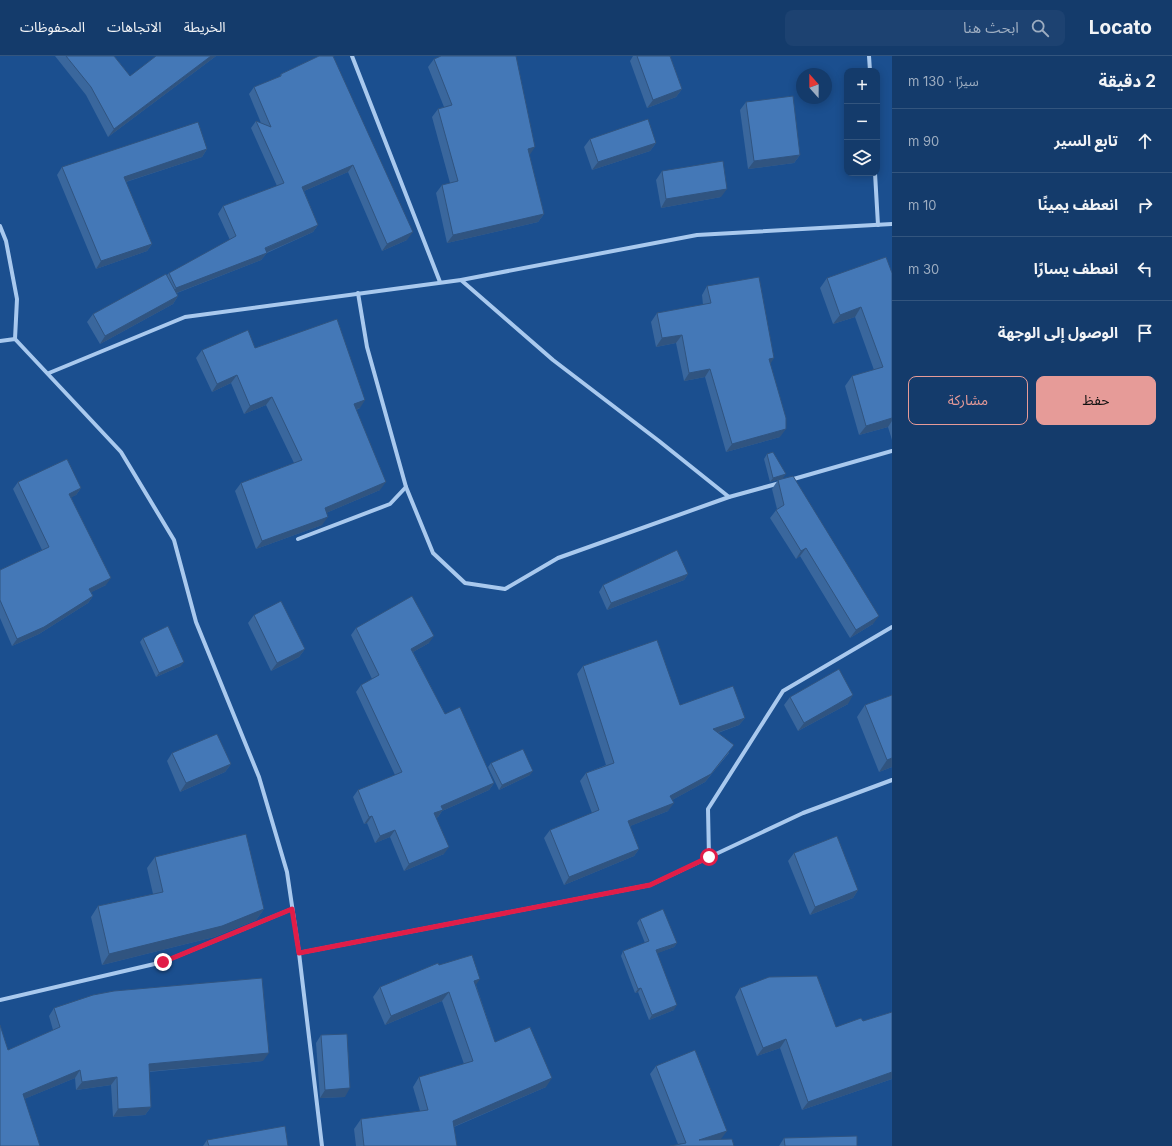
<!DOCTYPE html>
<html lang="ar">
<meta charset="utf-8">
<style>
:root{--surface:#143b6b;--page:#1d4271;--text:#f1f3f6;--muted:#9dadc1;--line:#33557e;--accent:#e69b98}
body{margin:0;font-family:Inter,"Noto Sans Arabic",sans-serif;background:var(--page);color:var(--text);direction:rtl}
.controls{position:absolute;right:12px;top:12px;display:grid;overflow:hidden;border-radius:8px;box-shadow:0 2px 10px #0003}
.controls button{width:36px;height:36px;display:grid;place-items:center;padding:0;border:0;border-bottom:1px solid var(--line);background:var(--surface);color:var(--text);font:20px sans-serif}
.compass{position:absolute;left:796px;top:12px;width:36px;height:36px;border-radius:50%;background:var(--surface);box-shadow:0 2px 10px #0003;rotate:339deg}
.stop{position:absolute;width:12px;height:12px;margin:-9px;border:3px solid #e11d48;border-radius:50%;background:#fff}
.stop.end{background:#e11d48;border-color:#fff;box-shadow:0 1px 4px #0008}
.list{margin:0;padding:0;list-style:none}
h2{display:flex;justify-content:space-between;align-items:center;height:52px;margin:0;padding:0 16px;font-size:17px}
h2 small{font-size:13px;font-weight:400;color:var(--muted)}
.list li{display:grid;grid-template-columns:26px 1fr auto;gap:12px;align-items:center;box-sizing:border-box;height:64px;padding:0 16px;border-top:1px solid var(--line)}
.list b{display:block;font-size:15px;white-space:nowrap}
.list em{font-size:13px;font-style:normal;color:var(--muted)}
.actions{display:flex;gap:8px;padding:12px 16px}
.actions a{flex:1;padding:9px 0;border:1px solid var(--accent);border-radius:8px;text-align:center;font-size:14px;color:var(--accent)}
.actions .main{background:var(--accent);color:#111}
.icon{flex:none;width:22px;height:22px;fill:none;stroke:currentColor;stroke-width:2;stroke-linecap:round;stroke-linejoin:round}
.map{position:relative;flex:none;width:892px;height:1090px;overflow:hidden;direction:ltr}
header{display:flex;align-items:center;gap:24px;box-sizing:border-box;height:56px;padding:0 20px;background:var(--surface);border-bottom:1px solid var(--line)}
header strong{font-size:19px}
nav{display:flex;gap:22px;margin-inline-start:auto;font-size:14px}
.search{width:280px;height:36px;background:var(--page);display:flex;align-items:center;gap:10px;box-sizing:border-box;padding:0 14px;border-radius:8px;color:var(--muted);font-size:15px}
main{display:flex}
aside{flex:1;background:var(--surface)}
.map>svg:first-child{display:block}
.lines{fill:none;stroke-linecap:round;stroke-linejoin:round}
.street{stroke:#a9c9ee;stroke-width:4}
.wall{fill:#3a679d}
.shaded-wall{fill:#305480}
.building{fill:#4478b7;stroke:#305480}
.route{stroke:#e11d48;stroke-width:5}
</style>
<header>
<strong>Locato</strong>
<div class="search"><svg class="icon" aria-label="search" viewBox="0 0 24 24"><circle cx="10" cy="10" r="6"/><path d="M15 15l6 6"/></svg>ابحث هنا</div>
<nav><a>الخريطة</a><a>الاتجاهات</a><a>المحفوظات</a></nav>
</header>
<main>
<aside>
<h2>2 دقيقة<small>سيرًا · 130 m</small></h2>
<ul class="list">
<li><svg class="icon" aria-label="ahead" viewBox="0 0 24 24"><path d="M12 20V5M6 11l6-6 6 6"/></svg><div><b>تابع السير</b></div><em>90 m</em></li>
<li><svg class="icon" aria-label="right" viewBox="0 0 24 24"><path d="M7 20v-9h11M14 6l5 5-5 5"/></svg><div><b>انعطف يمينًا</b></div><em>10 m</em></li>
<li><svg class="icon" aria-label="left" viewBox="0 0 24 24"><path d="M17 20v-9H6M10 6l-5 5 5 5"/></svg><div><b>انعطف يسارًا</b></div><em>30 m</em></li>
<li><svg class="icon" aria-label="arrive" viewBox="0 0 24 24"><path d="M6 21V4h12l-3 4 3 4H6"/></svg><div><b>الوصول إلى الوجهة</b></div></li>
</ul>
<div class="actions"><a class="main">حفظ</a><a>مشاركة</a></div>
</aside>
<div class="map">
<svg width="892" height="1090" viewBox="0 0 892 1090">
<rect width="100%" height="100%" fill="#1b4f8f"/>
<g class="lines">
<g class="street">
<path d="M 352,0 L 440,226"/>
<path d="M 869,0 L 870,15"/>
<path d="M 875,117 L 878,169"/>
<path d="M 0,170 L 6,185 L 17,243 L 15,283"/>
<path d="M 461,224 L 553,304 L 659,385 L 729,441 L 780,427"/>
<path d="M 358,237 L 367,291 L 406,431 L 433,497 L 465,527 L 505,533 L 558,502 L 729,441"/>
<path d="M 0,285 L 15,283 L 121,396 L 174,484 L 196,566 L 259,721 L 287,816 L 299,897 L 322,1090"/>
<path d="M 49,317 L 185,261 L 461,224 L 697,179 L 892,168"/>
<path d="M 790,424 L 892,395"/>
<path d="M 298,483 L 390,448 L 406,431"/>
<path d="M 709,801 L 708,753 L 783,635 L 892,571"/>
<path d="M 299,897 L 650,829 L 803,757 L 892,724"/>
<path d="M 0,944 L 163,906 L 292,853"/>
</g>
</g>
<g class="wall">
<path d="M 55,0 L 114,0 L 130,20 L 216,0 L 108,81 L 86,39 Z"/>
<path d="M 319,0 L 407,184 L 382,195 L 348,116 L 304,135 L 318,169 L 313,176 L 267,197 L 261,204 L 177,237 L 178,240 L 173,248 L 100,288 L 87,266 L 93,258 L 167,219 L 169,217 L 230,184 L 218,158 L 223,150 L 277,130 L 251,72 L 256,65 L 261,67 L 249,38 L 254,31 L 279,21 L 281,18 Z"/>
<path d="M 633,0 L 670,0 L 682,33 L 676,41 L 647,52 L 630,5 Z"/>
<path d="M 434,3 L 529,100 L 544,158 L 538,166 L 447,187 L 436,137 L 442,129 L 450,127 L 432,61 L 438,53 L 444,51 L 428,11 Z"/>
<path d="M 746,46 L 800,99 L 794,107 L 748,113 L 740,54 Z"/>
<path d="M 590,83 L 656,87 L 650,95 L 592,114 L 584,91 Z"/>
<path d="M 207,93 L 202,101 L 126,126 L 152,188 L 147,195 L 96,213 L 57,119 L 62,111 Z"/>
<path d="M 662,115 L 721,141 L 661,152 L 656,124 Z"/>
<path d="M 892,217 L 892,384 L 888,371 L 859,379 L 845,330 L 852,320 L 874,314 L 855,261 L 833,268 L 820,232 L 827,222 Z"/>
<path d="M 707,230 L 770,308 L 780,381 L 726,396 L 705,321 L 684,325 L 676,287 L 656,291 L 651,266 L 657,257 L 703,249 L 702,239 Z"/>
<path d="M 255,292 L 360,352 L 356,354 L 380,434 L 326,457 L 322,469 L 256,493 L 235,435 L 241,427 L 294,407 L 266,349 L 244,358 L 231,327 L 212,336 L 196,302 L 202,294 Z"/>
<path d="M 767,398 L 783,422 L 770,426 L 764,403 Z"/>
<path d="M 778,424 L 873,568 L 850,582 L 800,500 L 796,503 L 770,462 L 777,453 L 772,433 Z"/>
<path d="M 18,426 L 81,432 L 76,439 L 71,441 L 106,529 L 91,536 L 93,540 L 88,547 L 39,578 L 12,590 L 0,562 L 0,514 L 42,494 L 13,433 Z"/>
<path d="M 688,518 L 684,524 L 607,554 L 599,536 L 603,529 Z"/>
<path d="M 254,559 L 305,593 L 299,601 L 271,615 L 248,567 Z"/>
<path d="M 356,572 L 429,587 L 413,596 L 445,658 L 494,727 L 489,734 L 442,755 L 438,761 L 436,762 L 444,798 L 404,815 L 390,781 L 375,787 L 367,767 L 364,768 L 353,741 L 358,734 L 395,719 L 356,636 L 361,629 L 372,623 L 351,579 Z"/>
<path d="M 143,582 L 181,610 L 156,621 L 140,586 Z"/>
<path d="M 583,610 L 680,649 L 745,662 L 739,669 L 718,677 L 729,697 L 705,726 L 672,744 L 668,755 L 630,770 L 639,793 L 634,800 L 564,829 L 544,782 L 550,774 L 592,757 L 580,725 L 586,717 L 606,709 L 577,618 Z"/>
<path d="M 892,639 L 892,711 L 879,716 L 857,661 L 865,649 Z"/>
<path d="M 790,641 L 848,648 L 798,675 L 784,649 Z"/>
<path d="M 172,697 L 231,708 L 225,716 L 180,736 L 167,705 Z"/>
<path d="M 491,707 L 530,719 L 499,734 L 488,711 Z"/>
<path d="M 794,797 L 858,834 L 853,842 L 810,859 L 788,805 Z"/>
<path d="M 155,801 L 264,853 L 256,864 L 214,881 L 102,909 L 91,861 L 98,850 L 153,838 L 147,812 Z"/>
<path d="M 640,863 L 677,887 L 674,891 L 657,897 L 674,954 L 649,964 L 638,936 L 635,937 L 621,900 L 623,895 L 645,887 L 637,867 Z"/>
<path d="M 439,909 L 476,929 L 495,986 L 546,1031 L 454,1071 L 457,1090 L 356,1090 L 354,1073 L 361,1063 L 420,1055 L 413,1031 L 419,1021 L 464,1008 L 442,945 L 385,969 L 373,941 L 380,931 Z"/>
<path d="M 740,932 L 836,971 L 863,965 L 892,956 L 892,1023 L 802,1054 L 780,992 L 757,1000 L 735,941 Z"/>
<path d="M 54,952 L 263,1005 L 149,1016 L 151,1051 L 145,1059 L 113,1061 L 111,1029 L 76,1034 L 75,1022 L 24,1043 L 8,994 L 53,974 L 49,960 Z"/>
<path d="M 321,979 L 345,1041 L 320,1042 L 316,987 Z"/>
<path d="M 656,1010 L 721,1083 L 718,1084 L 678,1088 L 650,1018 Z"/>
<path d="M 784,1082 L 857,1090 L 779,1090 Z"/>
<path d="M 207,1084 L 288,1090 L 203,1090 Z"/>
</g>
<g class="shaded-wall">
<path d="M 211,0 L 216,0 L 108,81 L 114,73 Z"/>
<path d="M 682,33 L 676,41 L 647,52 L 653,44 Z"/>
<path d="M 656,87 L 650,95 L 592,114 L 598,106 Z"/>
<path d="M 535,91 L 529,100 L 528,93 Z"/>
<path d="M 207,93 L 202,101 L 119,128 L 124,121 Z"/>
<path d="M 800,99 L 794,107 L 748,113 L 754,105 Z"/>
<path d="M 353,109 L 348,116 L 297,138 L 302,131 Z"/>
<path d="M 727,133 L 721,141 L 661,152 L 666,143 Z"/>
<path d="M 544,158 L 538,166 L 447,187 L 453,179 Z"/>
<path d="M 318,169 L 313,176 L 263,198 L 267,197 L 261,204 L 171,239 L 176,232 Z"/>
<path d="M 413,176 L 407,184 L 382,195 L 387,188 Z"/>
<path d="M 152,188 L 147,195 L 96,213 L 101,205 Z"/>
<path d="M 178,240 L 173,248 L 100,288 L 105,280 Z"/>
<path d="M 861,251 L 855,261 L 833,268 L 840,259 Z"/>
<path d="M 682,279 L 676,287 L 656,291 L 662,282 Z"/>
<path d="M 774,302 L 769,310 L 769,303 Z"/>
<path d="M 710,313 L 705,321 L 684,325 L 689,317 Z"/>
<path d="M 237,319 L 231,327 L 212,336 L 217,328 Z"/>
<path d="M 272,341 L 266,349 L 244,358 L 250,350 Z"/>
<path d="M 365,344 L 360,352 L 348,356 L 354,348 Z"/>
<path d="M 892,362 L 892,365 L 888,371 L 859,379 L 866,370 Z"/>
<path d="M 786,373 L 780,381 L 726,396 L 732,388 Z"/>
<path d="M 786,418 L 783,422 L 770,426 L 773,422 Z"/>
<path d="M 386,426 L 380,434 L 319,460 L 325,452 Z"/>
<path d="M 81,432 L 76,439 L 65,445 L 69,438 Z"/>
<path d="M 328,461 L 322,469 L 256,493 L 262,485 Z"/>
<path d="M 806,492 L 800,500 L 796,503 L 801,495 Z"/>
<path d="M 688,518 L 684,524 L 607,554 L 611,547 Z"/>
<path d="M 111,522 L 106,529 L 84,540 L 89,533 Z"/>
<path d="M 93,540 L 88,547 L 39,578 L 12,590 L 17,583 Z"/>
<path d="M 879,560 L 873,568 L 850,582 L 856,574 Z"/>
<path d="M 434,580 L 429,587 L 406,600 L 411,593 Z"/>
<path d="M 305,593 L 299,601 L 271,615 L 277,607 Z"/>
<path d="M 184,606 L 181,610 L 156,621 L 159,617 Z"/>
<path d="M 853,639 L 848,648 L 798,675 L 804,667 Z"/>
<path d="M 745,662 L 739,669 L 708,680 L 713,673 Z"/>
<path d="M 734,689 L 705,726 L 665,748 L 670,740 Z"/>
<path d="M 892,702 L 892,711 L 879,716 L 887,704 Z"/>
<path d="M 231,708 L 225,716 L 180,736 L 186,727 Z"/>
<path d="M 533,715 L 530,719 L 499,734 L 502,729 Z"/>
<path d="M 494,727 L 489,734 L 442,755 L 438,761 L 429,765 L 434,757 L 441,750 Z"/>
<path d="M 674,747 L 668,755 L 623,773 L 628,765 Z"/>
<path d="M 372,760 L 367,767 L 364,768 L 369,761 Z"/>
<path d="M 395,774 L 390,781 L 375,787 L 380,780 Z"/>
<path d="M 449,791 L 444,798 L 404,815 L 409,808 Z"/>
<path d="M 639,793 L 634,800 L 564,829 L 569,821 Z"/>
<path d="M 858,834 L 853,842 L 810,859 L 815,851 Z"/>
<path d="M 264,853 L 256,864 L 214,881 L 102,909 L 109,898 Z"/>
<path d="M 677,887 L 674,891 L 653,899 L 656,894 Z"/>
<path d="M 480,923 L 473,933 L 474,925 Z"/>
<path d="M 641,932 L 638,936 L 635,937 L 638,933 Z"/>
<path d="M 449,936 L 442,945 L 385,969 L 391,960 Z"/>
<path d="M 677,949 L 674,954 L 649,964 L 652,959 Z"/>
<path d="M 786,983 L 780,992 L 757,1000 L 763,992 Z"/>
<path d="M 269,997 L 263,1005 L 143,1016 L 149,1008 Z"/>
<path d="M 80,1014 L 75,1022 L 17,1046 L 23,1038 Z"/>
<path d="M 892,1016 L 892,1023 L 802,1054 L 808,1046 Z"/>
<path d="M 117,1021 L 111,1029 L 76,1034 L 82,1026 Z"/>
<path d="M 552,1022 L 546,1031 L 446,1074 L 453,1065 Z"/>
<path d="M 350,1032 L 345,1041 L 320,1042 L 325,1034 Z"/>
<path d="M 151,1051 L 145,1059 L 113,1061 L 118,1053 Z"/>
<path d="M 727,1075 L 721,1083 L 701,1090 L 699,1084 Z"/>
</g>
<g class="building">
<path d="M 66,0 L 114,0 L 130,20 L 156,0 L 211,0 L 114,73 L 91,31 Z"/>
<path d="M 319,0 L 333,0 L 413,176 L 387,188 L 353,109 L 302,131 L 318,169 L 265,192 L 267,197 L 176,232 L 169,217 L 236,180 L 223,150 L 284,127 L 256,65 L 271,71 L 254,31 L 281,20 L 281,18 Z"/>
<path d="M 441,0 L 516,0 L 535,91 L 528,93 L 544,158 L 453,179 L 442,129 L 458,125 L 438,53 L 452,49 L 434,3 Z"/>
<path d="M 637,0 L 670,0 L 682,33 L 653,44 Z"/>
<path d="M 793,40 L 800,99 L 754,105 L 746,46 Z"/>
<path d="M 648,63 L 656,87 L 598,106 L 590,83 Z"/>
<path d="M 198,66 L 207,93 L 124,121 L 152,188 L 101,205 L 62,111 Z"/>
<path d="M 723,105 L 727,133 L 666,143 L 662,115 Z"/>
<path d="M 886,201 L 892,217 L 892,362 L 866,370 L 852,320 L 883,311 L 861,251 L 840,259 L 827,222 Z"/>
<path d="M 166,218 L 178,240 L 105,280 L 93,258 Z"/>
<path d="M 759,221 L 774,302 L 769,303 L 786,362 L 786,373 L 732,388 L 710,313 L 689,317 L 682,279 L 662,282 L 657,257 L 711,247 L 707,230 Z"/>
<path d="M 337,263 L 365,344 L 354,348 L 386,426 L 325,452 L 328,461 L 262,485 L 241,427 L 302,404 L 272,341 L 250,350 L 237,319 L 217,328 L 202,294 L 248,274 L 255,292 Z"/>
<path d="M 773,396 L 786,418 L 773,422 L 767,398 Z"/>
<path d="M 67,403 L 81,432 L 69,438 L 111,522 L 89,533 L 93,540 L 44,571 L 17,583 L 0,544 L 0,514 L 49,491 L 18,426 Z"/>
<path d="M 793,420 L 879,560 L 856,574 L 806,492 L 801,495 L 776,454 L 784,449 L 778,424 Z"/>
<path d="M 677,494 L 688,518 L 611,547 L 603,529 Z"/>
<path d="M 412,540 L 434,580 L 411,593 L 445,658 L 460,651 L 494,727 L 441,750 L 443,754 L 434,757 L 449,791 L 409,808 L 395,774 L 380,780 L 372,760 L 369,761 L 358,734 L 402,716 L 361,629 L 379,619 L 356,572 Z"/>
<path d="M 281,545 L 305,593 L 277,607 L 254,559 Z"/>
<path d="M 168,570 L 184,606 L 159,617 L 143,582 Z"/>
<path d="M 657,584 L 680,649 L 733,630 L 745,662 L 713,673 L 734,689 L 711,718 L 670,740 L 674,747 L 628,765 L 639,793 L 569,821 L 550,774 L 599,754 L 586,717 L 614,707 L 583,610 Z"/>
<path d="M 839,613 L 853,639 L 804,667 L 790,641 Z"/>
<path d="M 892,639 L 892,702 L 887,704 L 865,649 Z"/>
<path d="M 217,678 L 231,708 L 186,727 L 172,697 Z"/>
<path d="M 523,693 L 533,715 L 502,729 L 491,707 Z"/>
<path d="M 246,778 L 264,853 L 222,870 L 109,898 L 98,850 L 163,836 L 155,801 Z"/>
<path d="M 837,780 L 858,834 L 815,851 L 794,797 Z"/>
<path d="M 663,853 L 677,887 L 656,894 L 677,949 L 652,959 L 641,932 L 638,933 L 623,895 L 649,885 L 640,863 Z"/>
<path d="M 472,899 L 480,923 L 474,925 L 495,986 L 530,971 L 552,1022 L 453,1065 L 457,1090 L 364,1090 L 361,1063 L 428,1054 L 419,1021 L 473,1005 L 449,936 L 391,960 L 380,931 L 438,907 L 439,909 Z"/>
<path d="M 817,920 L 836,971 L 861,962 L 863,965 L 892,956 L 892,1016 L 808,1046 L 786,983 L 763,992 L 740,932 L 769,921 Z"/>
<path d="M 262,922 L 269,997 L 149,1008 L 151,1051 L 118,1053 L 117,1021 L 82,1026 L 80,1014 L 23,1038 L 40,1090 L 0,1090 L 0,969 L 8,994 L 60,971 L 54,952 L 93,939 L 114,935 Z"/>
<path d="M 347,978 L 350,1032 L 325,1034 L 321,979 Z"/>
<path d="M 695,994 L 727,1075 L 699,1084 L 732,1083 L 734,1090 L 670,1090 L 686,1087 L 656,1010 Z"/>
<path d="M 285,1070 L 288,1090 L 209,1090 L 207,1084 Z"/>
<path d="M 857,1080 L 857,1090 L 785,1090 L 784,1082 Z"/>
</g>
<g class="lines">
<path class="route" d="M 163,906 L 292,853 L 299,897 L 650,829 L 709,801"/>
</g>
</svg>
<div class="controls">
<button>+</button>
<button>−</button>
<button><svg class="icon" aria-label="layers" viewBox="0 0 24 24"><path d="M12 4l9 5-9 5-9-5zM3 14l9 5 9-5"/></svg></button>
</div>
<svg class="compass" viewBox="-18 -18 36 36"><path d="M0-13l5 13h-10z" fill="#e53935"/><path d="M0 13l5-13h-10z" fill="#9dadc1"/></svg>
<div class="stop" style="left:709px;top:801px"></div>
<div class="stop end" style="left:163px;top:906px"></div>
</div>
</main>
